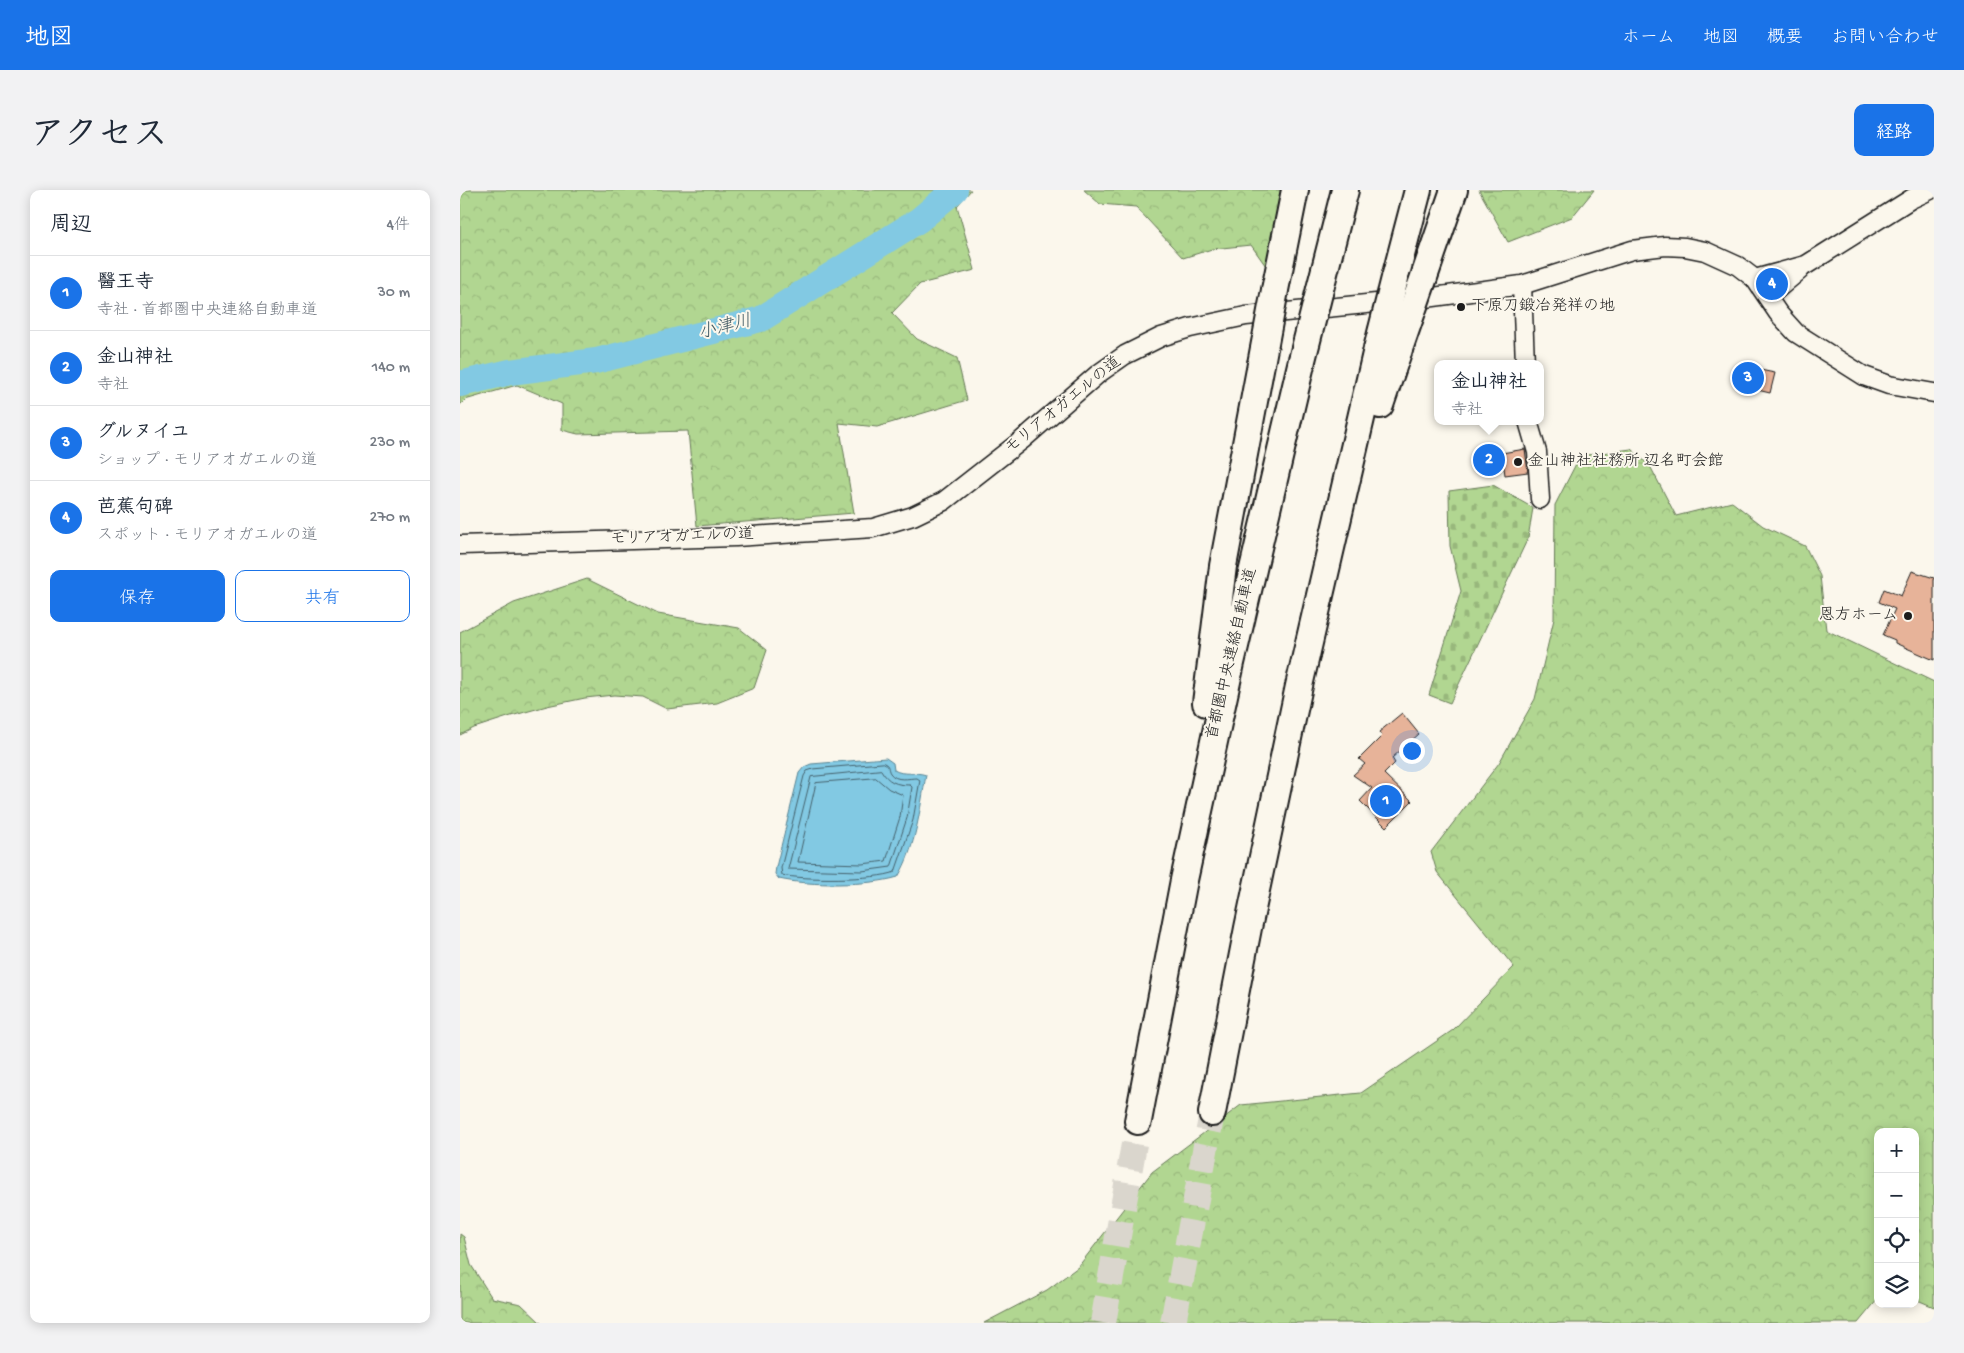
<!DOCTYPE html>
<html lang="ja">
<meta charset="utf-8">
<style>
:root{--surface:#fff;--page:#f2f2f3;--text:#1f2937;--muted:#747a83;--line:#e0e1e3;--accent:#1a73e8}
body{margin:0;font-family:"Gochi Hand","Klee One",sans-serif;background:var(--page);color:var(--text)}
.controls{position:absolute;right:15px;bottom:15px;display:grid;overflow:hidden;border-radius:10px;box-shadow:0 2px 12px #0003}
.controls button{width:45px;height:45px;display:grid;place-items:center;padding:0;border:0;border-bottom:1px solid var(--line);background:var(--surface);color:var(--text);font:25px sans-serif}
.you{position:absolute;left:951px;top:560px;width:18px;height:18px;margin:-12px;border:4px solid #fff;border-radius:50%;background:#1a73e8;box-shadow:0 0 0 8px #1a73e833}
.badge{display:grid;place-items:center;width:32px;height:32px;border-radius:50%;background:var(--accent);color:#fff;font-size:16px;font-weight:700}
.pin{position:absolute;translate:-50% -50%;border:2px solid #fff;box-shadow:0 1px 5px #0006}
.popup{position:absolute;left:974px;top:170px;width:110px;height:65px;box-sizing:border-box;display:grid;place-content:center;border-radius:10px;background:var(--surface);filter:drop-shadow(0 1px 4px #0005);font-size:16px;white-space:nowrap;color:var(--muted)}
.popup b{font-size:19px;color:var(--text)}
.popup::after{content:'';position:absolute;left:50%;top:100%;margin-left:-10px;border:10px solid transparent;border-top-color:var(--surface)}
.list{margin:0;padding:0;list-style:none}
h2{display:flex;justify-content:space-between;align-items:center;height:65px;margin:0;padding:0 20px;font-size:21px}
h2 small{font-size:16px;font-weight:400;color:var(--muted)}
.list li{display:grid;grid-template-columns:32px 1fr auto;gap:15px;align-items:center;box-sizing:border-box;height:75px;padding:0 20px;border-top:1px solid var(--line)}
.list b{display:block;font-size:19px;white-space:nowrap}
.list p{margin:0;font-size:16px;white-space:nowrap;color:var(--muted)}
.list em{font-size:16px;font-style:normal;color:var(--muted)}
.actions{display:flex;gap:10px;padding:15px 20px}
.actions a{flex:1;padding:11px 0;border:1px solid var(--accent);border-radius:10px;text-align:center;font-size:18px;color:var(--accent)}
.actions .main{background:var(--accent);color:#fff}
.icon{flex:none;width:28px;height:28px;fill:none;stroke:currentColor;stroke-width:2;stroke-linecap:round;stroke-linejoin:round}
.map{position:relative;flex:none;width:1474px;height:1133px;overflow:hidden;border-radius:10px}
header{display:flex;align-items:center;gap:30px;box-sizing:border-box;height:70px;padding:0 25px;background:var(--accent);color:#fff}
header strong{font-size:24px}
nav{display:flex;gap:28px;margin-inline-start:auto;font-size:18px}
.intro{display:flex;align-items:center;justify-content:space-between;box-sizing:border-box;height:120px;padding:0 30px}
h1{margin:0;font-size:35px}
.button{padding:12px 22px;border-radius:10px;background:var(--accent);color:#fff;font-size:18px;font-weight:700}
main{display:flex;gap:30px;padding:0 30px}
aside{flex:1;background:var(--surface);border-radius:10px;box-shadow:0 2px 12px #0003}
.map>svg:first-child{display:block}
.forest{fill:url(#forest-crowns);stroke:#667956}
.cemetery{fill:url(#cemetery-stones);stroke:#667956}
.water{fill:#82c9e3;stroke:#598493}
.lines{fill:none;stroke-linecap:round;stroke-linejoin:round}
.shore{stroke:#45616c;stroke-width:1}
.river{stroke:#82c9e3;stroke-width:26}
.building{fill:#e7b399;stroke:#1c1c1c}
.highway-tunnel{stroke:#dad6cd;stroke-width:26;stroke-dasharray:26 13;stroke-linecap:butt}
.minor-casing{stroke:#1c1c1c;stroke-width:21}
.highway-casing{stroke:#1c1c1c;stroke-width:30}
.minor{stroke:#fbf7ec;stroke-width:18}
.highway{stroke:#fbf7ec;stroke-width:26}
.highway-bridge-casing{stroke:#1c1c1c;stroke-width:30;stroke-linecap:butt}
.highway-bridge{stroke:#fbf7ec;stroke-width:26}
.poi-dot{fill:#1c1c1c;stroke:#fbf7ec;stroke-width:2}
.labels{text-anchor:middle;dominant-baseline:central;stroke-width:4;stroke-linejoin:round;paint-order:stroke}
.poi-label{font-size:16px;fill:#1c1c1c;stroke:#fbf7ec;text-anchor:start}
.street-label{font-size:16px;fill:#1c1c1c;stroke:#fbf7ec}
.water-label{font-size:18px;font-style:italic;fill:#405962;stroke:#fbf7ec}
</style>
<header>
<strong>地図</strong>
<nav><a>ホーム</a><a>地図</a><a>概要</a><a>お問い合わせ</a></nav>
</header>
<div class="intro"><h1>アクセス</h1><a class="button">経路</a></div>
<main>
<aside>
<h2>周辺<small>4件</small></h2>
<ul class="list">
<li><span class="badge">1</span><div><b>醫王寺</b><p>寺社 · 首都圏中央連絡自動車道</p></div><em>30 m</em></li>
<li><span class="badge">2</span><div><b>金山神社</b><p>寺社</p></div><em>140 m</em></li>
<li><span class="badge">3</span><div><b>グルヌイユ</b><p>ショップ · モリアオガエルの道</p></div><em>230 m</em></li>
<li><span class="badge">4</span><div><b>芭蕉句碑</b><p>スポット · モリアオガエルの道</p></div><em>270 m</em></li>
</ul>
<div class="actions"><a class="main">保存</a><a>共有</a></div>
</aside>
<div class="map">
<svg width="1474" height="1133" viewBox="0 0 1474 1133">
<defs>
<pattern id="forest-crowns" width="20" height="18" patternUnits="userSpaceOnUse" patternTransform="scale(1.25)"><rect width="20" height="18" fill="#b1d691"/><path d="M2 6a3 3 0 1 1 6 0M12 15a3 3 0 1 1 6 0" fill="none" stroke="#98b77c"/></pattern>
<pattern id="cemetery-stones" width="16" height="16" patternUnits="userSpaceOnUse" patternTransform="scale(1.25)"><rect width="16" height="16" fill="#b1d691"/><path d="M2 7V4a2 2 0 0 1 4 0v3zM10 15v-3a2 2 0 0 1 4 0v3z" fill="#98b77c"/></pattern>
</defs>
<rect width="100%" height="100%" fill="#fbf7ec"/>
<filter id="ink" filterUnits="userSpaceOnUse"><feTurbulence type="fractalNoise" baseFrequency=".02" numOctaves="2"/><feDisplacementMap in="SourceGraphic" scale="10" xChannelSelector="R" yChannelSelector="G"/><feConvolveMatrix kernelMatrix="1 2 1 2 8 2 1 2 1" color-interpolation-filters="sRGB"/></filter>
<g filter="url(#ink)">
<g class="forest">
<path d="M 0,0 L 511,0 L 497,16 L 515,80 L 460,94 L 432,123 L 457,149 L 497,168 L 507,210 L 417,237 L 379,233 L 394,323 L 237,336 L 228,241 L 118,244 L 102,240 L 102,214 L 57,195 L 5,210 L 0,215 Z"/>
<path d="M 624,0 L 821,0 L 808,79 L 791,55 L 752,59 L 723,68 L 676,17 L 640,14 Z"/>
<path d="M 1019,0 L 1134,0 L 1112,27 L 1048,52 Z"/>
<path d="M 1171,259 L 1190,276 L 1216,326 L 1272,312 L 1303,336 L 1345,356 L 1360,386 L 1366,440 L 1474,492 L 1474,1117 L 1455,1109 L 1455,942 L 1418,942 L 1418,1109 L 1398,1133 L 524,1133 L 587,1100 L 618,1077 L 692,982 L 781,915 L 901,903 L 993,840 L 1054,777 L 977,682 L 971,662 L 1039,573 L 1075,509 L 1094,429 L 1095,315 L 1120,266 Z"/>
<path d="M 127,389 L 198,424 L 279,438 L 307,460 L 294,498 L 257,513 L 207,519 L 183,507 L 154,505 L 125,508 L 87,516 L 51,526 L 14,538 L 0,545 L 0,442 L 54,413 Z"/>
<path d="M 0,1044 L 4,1047 L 11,1075 L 32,1108 L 61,1114 L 81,1133 L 0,1133 Z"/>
</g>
<path class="cemetery" d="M 1033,295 L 1073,318 L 1068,348 L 990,513 L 969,505 L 1001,401 L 990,356 L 989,301 Z"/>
<path class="water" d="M 426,568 L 433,573 L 434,580 C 444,586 455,581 466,585 C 460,619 456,657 438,687 C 408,696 350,696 319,689 L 315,684 L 316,677 L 339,583 L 344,577 L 351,574 Z"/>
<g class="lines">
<g class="shore">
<path d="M 424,573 C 430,576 427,578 430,583 C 436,592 449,588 457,588 L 460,590 L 453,630 L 435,682 C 417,690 341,690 322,685 L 321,678 L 344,586 L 347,581 L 353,579 Z"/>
<path d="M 421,580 C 428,592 436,595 450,595 L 452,597 L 447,628 L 431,677 L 402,681 L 328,679 L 351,587 Z"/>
<path d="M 416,588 L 429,599 L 443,605 L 440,627 L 426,671 L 402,674 L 338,672 L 356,593 Z"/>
</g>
<path class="river" d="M 0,194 L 50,182 L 136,171 L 301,129 L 459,30 L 495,0"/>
</g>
<g class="building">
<path d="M 1285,177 L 1315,183 L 1310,203 L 1281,196 Z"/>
<path d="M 1065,259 L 1068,282 L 1045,285 L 1042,263 Z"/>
<path d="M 1452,381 L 1474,388 L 1474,470 L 1435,453 L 1435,450 L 1423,445 L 1435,419 L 1419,412 L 1424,399 L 1441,406 Z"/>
<path d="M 942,523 L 959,544 L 932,568 L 935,573 L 924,584 L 952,611 L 926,637 L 900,611 L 912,598 L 893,585 L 905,574 L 899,569 L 922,546 L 919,542 Z"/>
</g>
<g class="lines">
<g class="highway-tunnel">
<path d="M 643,1133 L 678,931"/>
<path d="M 713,1133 L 752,923"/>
</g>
<defs>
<g id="minor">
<path d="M 1295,89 L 1346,75 L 1451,9 L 1470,0"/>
<path d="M 1062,95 L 1065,174"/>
<path d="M 1308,107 L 1340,80"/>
<path d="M 1068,231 L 1077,262 L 1080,309"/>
<path d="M 0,355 L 276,347 L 413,338 L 453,326 L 484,311 L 562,250 L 638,184 L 665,165 L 701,147 L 730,138 L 786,126 L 966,108 L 1062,95 L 1172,60 L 1205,56 L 1225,57 L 1245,61 L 1278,76 L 1295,89 L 1318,123 L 1336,143 L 1404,186 L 1429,195 L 1474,203"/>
</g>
<g id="highway">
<path d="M 964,87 L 994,0"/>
<path d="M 935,88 L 958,0"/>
<path d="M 860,99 L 885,0"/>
<path d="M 815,100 L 835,0"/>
<path d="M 920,215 L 939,159"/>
<path d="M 746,513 L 763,376 L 801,174"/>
<path d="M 752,923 L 788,738 L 839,496 L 917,159"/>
<path d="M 678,931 L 724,690 L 771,473 L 842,170"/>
</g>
</defs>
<use href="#minor" class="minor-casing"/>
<use href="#highway" class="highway-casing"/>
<use href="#minor" class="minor"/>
<use href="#highway" class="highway"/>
<defs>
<g id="highway-bridge">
<path d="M 917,159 L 935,88"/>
<path d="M 939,159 L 964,87"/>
<path d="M 842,170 L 860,99"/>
<path d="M 801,174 L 815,100"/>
</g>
</defs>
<use href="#highway-bridge" class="highway-bridge-casing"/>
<use href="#highway-bridge" class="highway-bridge"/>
</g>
</g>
<g class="poi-dot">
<circle cx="1001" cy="117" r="5"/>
<circle cx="1058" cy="272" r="5"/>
<circle cx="1448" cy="426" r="5"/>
</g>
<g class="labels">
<g class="poi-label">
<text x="1011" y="117">下原刀鍛冶発祥の地</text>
<text x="1068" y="272">金山神社社務所 辺名町会館</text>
<text x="1438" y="426" text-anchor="end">恩方ホーム</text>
</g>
<g class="street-label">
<text transform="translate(604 216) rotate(-39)">モリアオガエルの道</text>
<text transform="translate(222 348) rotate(-2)">モリアオガエルの道</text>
<text transform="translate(773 464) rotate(-77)">首都圏中央連絡自動車道</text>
</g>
<g class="water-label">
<text transform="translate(265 138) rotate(-14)">小津川</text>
</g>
</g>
</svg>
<div class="controls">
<button>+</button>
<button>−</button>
<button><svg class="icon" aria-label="locate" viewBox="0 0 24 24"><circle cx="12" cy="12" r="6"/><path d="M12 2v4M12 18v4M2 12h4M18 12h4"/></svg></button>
<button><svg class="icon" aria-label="layers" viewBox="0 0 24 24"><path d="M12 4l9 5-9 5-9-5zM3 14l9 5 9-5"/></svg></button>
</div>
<div class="you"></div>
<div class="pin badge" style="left:926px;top:611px">1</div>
<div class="pin badge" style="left:1029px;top:270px">2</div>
<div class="popup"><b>金山神社</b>寺社</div>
<div class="pin badge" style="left:1288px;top:188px">3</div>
<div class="pin badge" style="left:1312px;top:94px">4</div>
</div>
</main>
